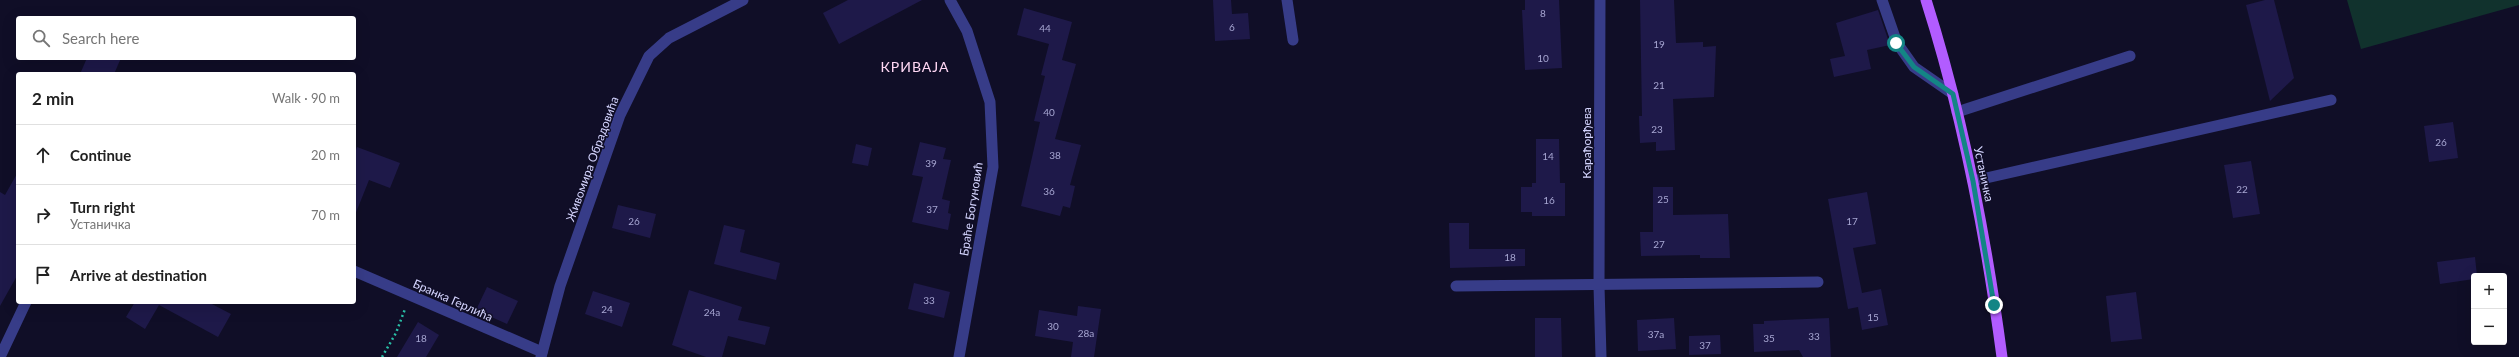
<!DOCTYPE html>
<meta charset="utf-8">
<style>
:root{--surface:#fff;--page:#f2f2f2;--text:#222;--muted:#767676;--line:#e0e0e0}
body{margin:0;font-family:Lato,sans-serif;background:var(--page);color:var(--text)}
.controls{position:absolute;right:12px;bottom:12px;display:grid;overflow:hidden;border-radius:4px;box-shadow:0 4px 16px #0002}
.controls button{width:36px;height:36px;display:grid;place-items:center;padding:0;border:0;border-bottom:1px solid var(--line);background:var(--surface);color:var(--text);font:20px sans-serif}
.stop{position:absolute;width:12px;height:12px;margin:-9px;border:3px solid #138585;border-radius:50%;background:#fff}
.stop.end{background:#138585;border-color:#fff;box-shadow:0 1px 4px #0008}
.list{margin:0;padding:0;list-style:none}
h2{display:flex;justify-content:space-between;align-items:center;height:52px;margin:0;padding:0 16px;font-size:17px}
h2 small{font-size:13px;font-weight:400;color:var(--muted)}
.list li{display:grid;grid-template-columns:26px 1fr auto;gap:12px;align-items:center;box-sizing:border-box;height:60px;padding:0 16px;border-top:1px solid var(--line)}
.list b{display:block;font-size:15px;white-space:nowrap}
.list p{margin:0;font-size:13px;white-space:nowrap;color:var(--muted)}
.list em{font-size:13px;font-style:normal;color:var(--muted)}
.icon{flex:none;width:22px;height:22px;fill:none;stroke:currentColor;stroke-width:2;stroke-linecap:round;stroke-linejoin:round}
.map{position:relative;flex:none;width:2519px;height:357px;overflow:hidden}
.search{position:absolute;background:var(--surface);box-shadow:0 4px 16px #0002;left:16px;top:16px;width:340px;height:44px;display:flex;align-items:center;gap:10px;box-sizing:border-box;padding:0 14px;border-radius:4px;color:var(--muted);font-size:15px}
.panel{position:absolute;background:var(--surface);box-shadow:0 4px 16px #0002;left:16px;top:72px;width:340px;height:232px;border-radius:4px}
.map>svg:first-child{display:block}
.green{fill:#11322d}
.building{fill:#1e1949}
.lines{fill:none;stroke-linecap:round;stroke-linejoin:round}
.path{stroke:#29bea6;stroke-width:2.5;stroke-dasharray:2 3;stroke-linecap:butt}
.service{stroke:#373c88;stroke-width:11}
.minor{stroke:#373c88;stroke-width:11}
.primary{stroke:#b25cff;stroke-width:11}
.route{stroke:#138585;stroke-width:5}
.labels{text-anchor:middle;dominant-baseline:central;stroke-width:3;stroke-linejoin:round;paint-order:stroke}
.number-label{font-size:10px;fill:#a7a6d2}
.street-label{font-size:12px;fill:#d5d5ff;stroke:#100e27}
.quarter-label{font-size:14px;letter-spacing:1px;fill:#ffd7f4;stroke:#100e27}
</style>
<div class="map">
<svg width="2519" height="357" viewBox="0 0 2519 357">
<rect width="100%" height="100%" fill="#100e27"/>
<path class="green" d="M 2347,0 L 2519,0 L 2519,5 L 2361,49 Z"/>
<g class="building">
<path d="M 848,0 L 922,0 L 839,44 L 823,13 Z"/>
<path d="M 1213,0 L 1231,0 L 1232,14 L 1248,13 L 1250,39 L 1215,41 Z"/>
<path d="M 1525,0 L 1559,0 L 1562,68 L 1525,70 L 1522,10 L 1525,10 Z"/>
<path d="M 1640,0 L 1674,0 L 1676,43 L 1703,42 L 1703,47 L 1716,46 L 1714,97 L 1673,99 L 1675,150 L 1656,151 L 1656,142 L 1640,143 L 1639,116 L 1642,116 Z"/>
<path d="M 2265,0 L 2274,0 L 2294,78 L 2270,101 L 2246,5 Z"/>
<path d="M 1024,8 L 1072,22 L 1062,60 L 1076,64 L 1055,139 L 1081,145 L 1070,185 L 1075,186 L 1070,208 L 1063,206 L 1060,216 L 1021,206 L 1040,122 L 1034,121 L 1045,76 L 1041,75 L 1049,44 L 1017,35 Z"/>
<path d="M 1878,10 L 1890,45 L 1867,50 L 1871,69 L 1834,77 L 1830,59 L 1845,56 L 1836,23 Z"/>
<path d="M 87,58 L 121,58 L 114,74 L 80,74 Z"/>
<path d="M 2453,122 L 2458,158 L 2429,162 L 2424,126 Z"/>
<path d="M 1536,139 L 1559,139 L 1560,183 L 1565,183 L 1565,216 L 1532,216 L 1532,212 L 1521,212 L 1521,187 L 1532,187 L 1532,183 L 1536,183 Z"/>
<path d="M 920,142 L 946,148 L 943,159 L 951,160 L 942,199 L 950,201 L 948,213 L 951,214 L 948,230 L 912,222 L 923,177 L 912,175 Z"/>
<path d="M 856,144 L 872,148 L 868,166 L 852,163 Z"/>
<path d="M 357,147 L 400,163 L 390,188 L 369,180 L 355,215 L 354,156 Z"/>
<path d="M 2251,161 L 2260,214 L 2233,218 L 2224,165 Z"/>
<path d="M 18,172 L 18,274 L 0,306 L 0,192 L 5,195 Z"/>
<path d="M 1653,187 L 1673,187 L 1673,215 L 1728,214 L 1730,258 L 1700,258 L 1700,255 L 1641,256 L 1640,232 L 1653,232 Z"/>
<path d="M 1867,192 L 1876,244 L 1853,248 L 1862,293 L 1881,289 L 1888,325 L 1862,330 L 1858,307 L 1848,309 L 1828,199 Z"/>
<path d="M 618,205 L 656,214 L 650,238 L 612,228 Z"/>
<path d="M 1449,223 L 1469,223 L 1469,249 L 1525,249 L 1525,266 L 1450,268 Z"/>
<path d="M 724,225 L 745,230 L 740,252 L 780,263 L 776,280 L 714,264 Z"/>
<path d="M 2475,257 L 2477,276 L 2474,276 L 2474,279 L 2440,284 L 2437,262 Z"/>
<path d="M 914,283 L 950,292 L 944,318 L 908,309 Z"/>
<path d="M 487,287 L 518,301 L 507,324 L 476,310 Z"/>
<path d="M 689,290 L 742,307 L 738,320 L 770,327 L 765,345 L 728,336 L 722,357 L 706,357 L 672,345 Z"/>
<path d="M 593,291 L 630,303 L 622,327 L 585,314 Z"/>
<path d="M 2136,292 L 2142,339 L 2111,342 L 2106,296 Z"/>
<path d="M 135,302 L 208,302 L 231,314 L 218,337 L 159,305 L 145,329 L 126,317 Z"/>
<path d="M 1078,306 L 1101,309 L 1094,357 L 1071,357 L 1073,342 L 1035,336 L 1039,310 L 1077,316 Z"/>
<path d="M 1535,318 L 1561,318 L 1562,357 L 1535,357 Z"/>
<path d="M 1674,318 L 1676,349 L 1638,351 L 1637,320 Z"/>
<path d="M 1829,318 L 1831,357 L 1803,357 L 1799,350 L 1754,352 L 1753,324 L 1764,324 L 1764,321 Z"/>
<path d="M 418,322 L 439,335 L 426,357 L 397,357 Z"/>
<path d="M 1720,335 L 1721,354 L 1689,355 L 1689,336 Z"/>
</g>
<g class="lines">
<path class="path" d="M 382,357 L 396,333 L 405,309"/>
<g class="service">
<path d="M 1882,0 L 1897,43 L 1914,67 L 1953,94"/>
<path d="M 1957,112 L 2130,56"/>
<path d="M 1973,181 L 2331,100"/>
</g>
<g class="minor">
<path d="M 950,0 L 967,31 L 990,102 L 993,167 L 959,357"/>
<path d="M 1287,0 L 1293,40"/>
<path d="M 1600,0 L 1599,286 L 1601,357"/>
<path d="M 354,271 L 542,352"/>
<path d="M 1456,286 L 1818,282"/>
<path d="M 0,357 L 26,302"/>
<path d="M 541,357 L 560,286 L 620,115 L 649,56 L 669,38 L 743,0"/>
</g>
<path class="primary" d="M 1926,0 C 1963,116 1986,236 2002,357"/>
</g>
<g class="lines">
<path class="route" d="M 1896,43 L 1914,67 L 1953,94 L 1973,181 L 1994,305"/>
</g>
<g class="labels">
<g class="number-label">
<text x="1543" y="13">8</text>
<text x="1232" y="27">6</text>
<text x="1045" y="28">44</text>
<text x="1659" y="44">19</text>
<text x="1543" y="58">10</text>
<text x="1659" y="85">21</text>
<text x="1049" y="112">40</text>
<text x="1657" y="129">23</text>
<text x="2441" y="142">26</text>
<text x="1055" y="155">38</text>
<text x="1548" y="156">14</text>
<text x="931" y="163">39</text>
<text x="2242" y="189">22</text>
<text x="1049" y="191">36</text>
<text x="1663" y="199">25</text>
<text x="1549" y="200">16</text>
<text x="932" y="209">37</text>
<text x="634" y="221">26</text>
<text x="1852" y="221">17</text>
<text x="1659" y="244">27</text>
<text x="1510" y="257">18</text>
<text x="929" y="300">33</text>
<text x="607" y="309">24</text>
<text x="712" y="312">24a</text>
<text x="1873" y="317">15</text>
<text x="1053" y="326">30</text>
<text x="1086" y="333">28a</text>
<text x="1656" y="334">37a</text>
<text x="1814" y="336">33</text>
<text x="421" y="338">18</text>
<text x="1769" y="338">35</text>
<text x="1705" y="345">37</text>
</g>
<g class="street-label">
<text transform="translate(1586 143) rotate(-90)">Карађорђева</text>
<text transform="translate(592 159) rotate(-70)">Живомира Обрадовића</text>
<text transform="translate(1984 174) rotate(78)">Устаничка</text>
<text transform="translate(971 209) rotate(-81)">Браће Богуновић</text>
<text transform="translate(453 300) rotate(24)">Бранка Герлића</text>
</g>
<g class="quarter-label">
<text x="915" y="66">КРИВАЈА</text>
</g>
</g>
</svg>
<div class="controls">
<button>+</button>
<button>−</button>
</div>
<div class="stop" style="left:1896px;top:43px"></div>
<div class="stop end" style="left:1994px;top:305px"></div>
<div class="search"><svg class="icon" aria-label="search" viewBox="0 0 24 24"><circle cx="10" cy="10" r="6"/><path d="M15 15l6 6"/></svg>Search here</div>
<section class="panel">
<h2>2 min<small>Walk · 90 m</small></h2>
<ul class="list">
<li><svg class="icon" aria-label="ahead" viewBox="0 0 24 24"><path d="M12 20V5M6 11l6-6 6 6"/></svg><div><b>Continue</b></div><em>20 m</em></li>
<li><svg class="icon" aria-label="right" viewBox="0 0 24 24"><path d="M7 20v-9h11M14 6l5 5-5 5"/></svg><div><b>Turn right</b><p>Устаничка</p></div><em>70 m</em></li>
<li><svg class="icon" aria-label="arrive" viewBox="0 0 24 24"><path d="M6 21V4h12l-3 4 3 4H6"/></svg><div><b>Arrive at destination</b></div></li>
</ul>
</section>
</div>
